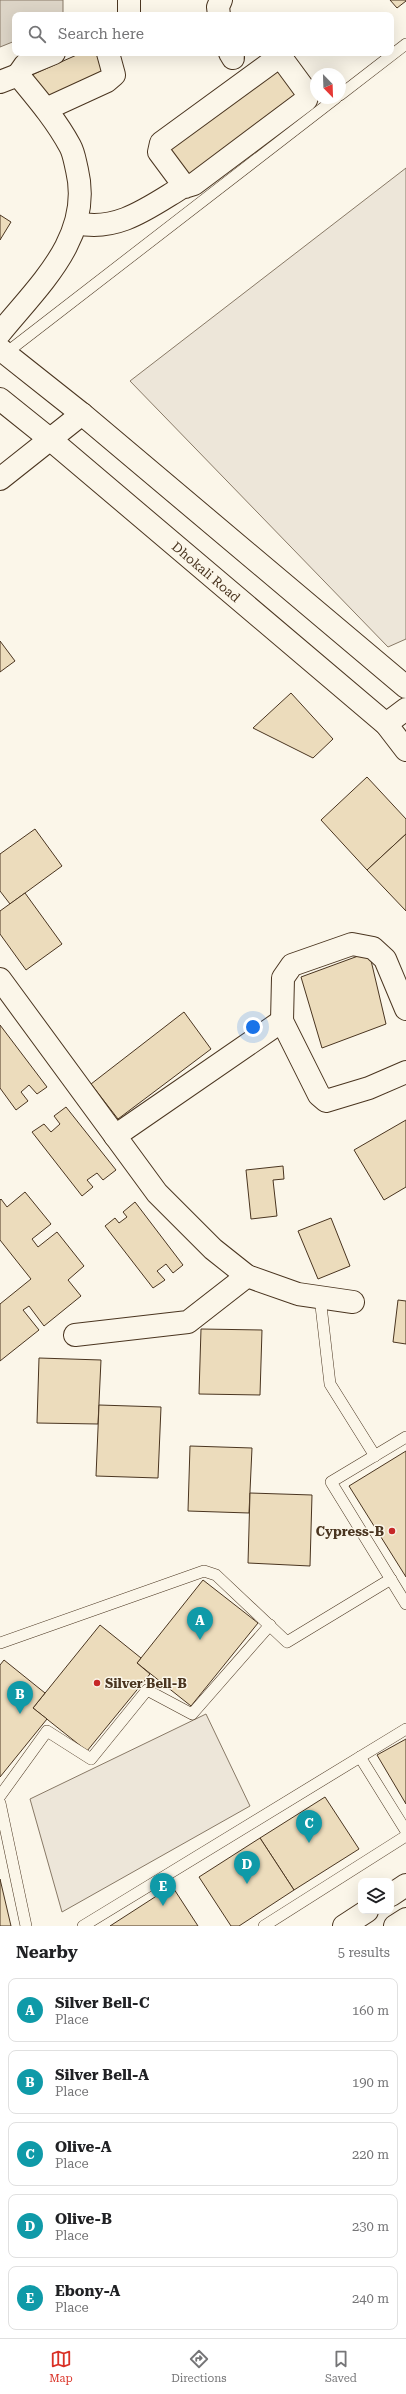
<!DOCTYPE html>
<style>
:root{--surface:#fff;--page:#f2f2f2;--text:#202124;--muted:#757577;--line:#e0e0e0;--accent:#d93025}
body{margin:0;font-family:"Roboto Serif",serif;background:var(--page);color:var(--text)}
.controls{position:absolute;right:12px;bottom:12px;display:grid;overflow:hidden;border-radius:8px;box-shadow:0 4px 16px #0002}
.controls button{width:36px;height:36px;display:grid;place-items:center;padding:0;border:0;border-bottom:1px solid var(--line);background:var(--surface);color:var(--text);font:20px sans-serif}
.compass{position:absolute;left:310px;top:68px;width:36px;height:36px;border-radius:50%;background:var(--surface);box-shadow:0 4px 16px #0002;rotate:157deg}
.you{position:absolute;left:253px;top:1027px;width:14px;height:14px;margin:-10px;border:3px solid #fff;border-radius:50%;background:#1a73e8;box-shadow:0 0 0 6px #1a73e833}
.badge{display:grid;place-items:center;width:26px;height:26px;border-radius:50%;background:var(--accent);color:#fff;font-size:13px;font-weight:700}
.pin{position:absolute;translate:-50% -33px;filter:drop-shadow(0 1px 2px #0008)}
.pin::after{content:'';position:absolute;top:21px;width:14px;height:12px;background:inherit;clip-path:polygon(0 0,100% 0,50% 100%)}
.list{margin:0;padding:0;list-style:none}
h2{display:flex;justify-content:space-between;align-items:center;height:52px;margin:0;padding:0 16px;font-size:17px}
h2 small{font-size:13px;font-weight:400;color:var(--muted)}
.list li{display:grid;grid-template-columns:26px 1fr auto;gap:12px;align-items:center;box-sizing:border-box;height:64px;margin:0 8px 8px;padding:0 8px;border:1px solid var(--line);border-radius:8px}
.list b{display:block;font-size:15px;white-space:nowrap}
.list p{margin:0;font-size:13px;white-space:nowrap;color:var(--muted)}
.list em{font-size:13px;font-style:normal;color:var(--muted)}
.icon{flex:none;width:22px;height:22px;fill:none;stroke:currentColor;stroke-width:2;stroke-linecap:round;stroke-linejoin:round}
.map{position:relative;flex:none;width:406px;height:1926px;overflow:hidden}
.search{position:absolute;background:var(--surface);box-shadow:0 4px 16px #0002;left:12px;right:12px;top:12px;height:44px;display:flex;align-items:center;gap:10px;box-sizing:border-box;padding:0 14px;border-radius:8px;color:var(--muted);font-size:15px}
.sheet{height:412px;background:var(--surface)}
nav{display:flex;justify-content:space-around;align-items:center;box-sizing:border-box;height:56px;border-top:1px solid var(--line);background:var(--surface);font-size:11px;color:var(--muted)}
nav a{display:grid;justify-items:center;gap:2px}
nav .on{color:var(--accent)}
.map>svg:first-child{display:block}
.green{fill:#ede6d9;stroke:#887966}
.water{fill:#dcd4c6;stroke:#887966}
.building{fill:#ecdcbc;stroke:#4a3520}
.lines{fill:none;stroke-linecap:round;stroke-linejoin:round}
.lane-casing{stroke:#4a3520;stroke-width:12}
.street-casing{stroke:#4a3520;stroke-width:24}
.secondary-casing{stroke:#4a3520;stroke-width:24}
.lane{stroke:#fbf6e9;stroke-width:11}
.street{stroke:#fbf6e9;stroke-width:22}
.secondary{stroke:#fbf6e9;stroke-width:22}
.poi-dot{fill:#c62828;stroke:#fbf6e9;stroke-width:1.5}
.labels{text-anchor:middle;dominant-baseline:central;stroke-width:3;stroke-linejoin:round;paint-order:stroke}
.street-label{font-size:13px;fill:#4a3520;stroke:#fbf6e9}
.poi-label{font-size:13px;font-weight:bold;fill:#4a3520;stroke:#fbf6e9;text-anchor:end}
</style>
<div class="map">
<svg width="406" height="1926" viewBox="0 0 406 1926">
<rect width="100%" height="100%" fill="#fbf6e9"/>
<g class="green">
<path d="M 406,168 L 406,639 L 388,647 L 130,381 Z"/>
<path d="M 206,1714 L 250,1806 L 62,1912 L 30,1799 Z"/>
</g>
<path class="water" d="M 0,0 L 63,0 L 63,15 L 15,15 L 15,41 L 0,47 Z"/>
<g class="building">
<path d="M 390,0 L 406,0 L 406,1 L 397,8 Z"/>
<path d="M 81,53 L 99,53 L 109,77 L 46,106 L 32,75 Z"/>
<path d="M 279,64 L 303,96 L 187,180 L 165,150 Z"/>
<path d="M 0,215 L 11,222 L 0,240 Z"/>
<path d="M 0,641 L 15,661 L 0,672 Z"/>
<path d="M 291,693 L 333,739 L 313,758 L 253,728 Z"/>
<path d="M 367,777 L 406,819 L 406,834 L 367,870 L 321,820 Z"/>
<path d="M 35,829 L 62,866 L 10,904 L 0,891 L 0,854 Z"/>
<path d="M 406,834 L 406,911 L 367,870 Z"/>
<path d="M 25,893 L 62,944 L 26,970 L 0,934 L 0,911 Z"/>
<path d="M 369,952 L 386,1024 L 322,1048 L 301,977 Z"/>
<path d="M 184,1012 L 211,1049 L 118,1119 L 91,1084 Z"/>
<path d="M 0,1025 L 47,1087 L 37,1094 L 29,1085 L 21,1092 L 28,1101 L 16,1110 L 0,1088 Z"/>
<path d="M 66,1107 L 116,1170 L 103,1180 L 97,1173 L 87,1180 L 93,1187 L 82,1196 L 32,1132 L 44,1124 L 51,1132 L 60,1124 L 54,1116 Z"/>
<path d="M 406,1120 L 406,1187 L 384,1200 L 354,1150 Z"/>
<path d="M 283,1166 L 284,1179 L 273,1180 L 277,1216 L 251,1219 L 246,1170 Z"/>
<path d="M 25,1192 L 51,1224 L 32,1239 L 38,1247 L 57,1232 L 84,1266 L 68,1280 L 81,1296 L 44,1326 L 29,1306 L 23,1310 L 39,1330 L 0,1361 L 0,1304 L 31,1279 L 0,1240 L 0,1200 L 1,1199 L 7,1207 Z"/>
<path d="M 135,1202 L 183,1265 L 173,1273 L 166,1264 L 157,1271 L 165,1280 L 153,1288 L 105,1226 L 115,1218 L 119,1223 L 127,1217 L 123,1212 Z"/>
<path d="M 331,1218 L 350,1266 L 318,1279 L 298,1231 Z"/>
<path d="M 398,1300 L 406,1301 L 406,1344 L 393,1342 Z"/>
<path d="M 201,1329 L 262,1330 L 260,1395 L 199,1394 Z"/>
<path d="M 39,1358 L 101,1360 L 98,1424 L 37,1423 Z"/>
<path d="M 99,1405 L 161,1407 L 158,1478 L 96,1476 Z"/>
<path d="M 190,1446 L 252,1448 L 249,1513 L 188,1511 Z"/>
<path d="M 406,1451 L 406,1577 L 349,1486 Z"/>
<path d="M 250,1493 L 312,1495 L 310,1566 L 248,1563 Z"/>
<path d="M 203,1580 L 258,1623 L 191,1706 L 137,1663 Z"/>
<path d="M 100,1625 L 141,1658 L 137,1663 L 150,1674 L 87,1751 L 33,1708 Z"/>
<path d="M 4,1660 L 45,1693 L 33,1708 L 47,1719 L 0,1777 L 0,1665 Z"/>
<path d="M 406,1739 L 406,1804 L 377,1755 Z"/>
<path d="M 325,1797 L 359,1849 L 294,1890 L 260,1838 Z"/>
<path d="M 260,1838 L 294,1890 L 239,1926 L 231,1926 L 199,1877 Z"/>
<path d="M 0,1879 L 11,1926 L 0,1926 Z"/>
<path d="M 172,1886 L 198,1926 L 110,1926 Z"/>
</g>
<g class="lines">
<defs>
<g id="lane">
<path d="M 340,95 L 406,44"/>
<path d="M 6,353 L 336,98"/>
<path d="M 320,1297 L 330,1384 L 375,1456"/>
<path d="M 406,1437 L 331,1482 L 406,1604"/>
<path d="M 0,1643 L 204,1571 L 216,1575 L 287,1642 L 391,1579"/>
<path d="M 360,1757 L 406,1831"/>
<path d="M 0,1796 L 47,1731 L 91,1759 L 147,1690 L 192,1714 L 270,1625"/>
<path d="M 0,1803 L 26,1926"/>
<path d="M 83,1926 L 406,1729"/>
<path d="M 264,1926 L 406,1836"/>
</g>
<g id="street">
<path d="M 129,0 L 129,15"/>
<path d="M 219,15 L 218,7 L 221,0"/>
<path d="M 230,53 L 233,58"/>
<path d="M 18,75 L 25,65 L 54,53"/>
<path d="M 0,82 L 18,75 C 37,98 56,120 70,146 C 74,153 75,162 77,170 C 93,237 39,285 0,333"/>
<path d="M 46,109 L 107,81 L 114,75 L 108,53"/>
<path d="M 77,223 C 117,232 148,208 181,188 L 194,184 L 306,100 L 308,94 L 283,60 L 276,59 L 161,143 L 159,152 L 185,187"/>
<path d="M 0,479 L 82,414"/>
<path d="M 386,724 L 406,709"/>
<path d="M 0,979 L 157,1193 L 213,1249 L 247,1276 L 298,1294 L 353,1302"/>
<path d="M 406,1009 L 385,959 L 373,948 L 352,944 L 292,965 L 283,978 L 282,1021 L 319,1095 L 326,1101 L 369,1088 L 406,1072"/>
<path d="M 115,1136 L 282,1021"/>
<path d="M 75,1335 L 188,1322 L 247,1276"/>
<path d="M 391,1895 L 406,1885"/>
<path d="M 344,1926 L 367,1911"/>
<path d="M 395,1926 L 406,1919"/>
</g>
<g id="secondary">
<path d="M 0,349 L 82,414 L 406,687"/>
<path id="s1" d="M 0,399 L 51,440 L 386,724 L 406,750"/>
</g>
</defs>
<use href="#lane" class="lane-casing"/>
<use href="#street" class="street-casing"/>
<use href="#secondary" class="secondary-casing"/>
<use href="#lane" class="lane"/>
<use href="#street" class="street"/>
<use href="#secondary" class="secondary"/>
</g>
<g class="poi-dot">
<circle cx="392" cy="1531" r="4"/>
<circle cx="97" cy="1683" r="4"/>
</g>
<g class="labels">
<g class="street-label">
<text stroke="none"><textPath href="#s1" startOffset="269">Dhokali Road</textPath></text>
</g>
<g class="poi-label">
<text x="384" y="1531">Cypress-B</text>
<text x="105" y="1683" text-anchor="start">Silver Bell-B</text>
</g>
</g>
</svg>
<div class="controls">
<button><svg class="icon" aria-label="layers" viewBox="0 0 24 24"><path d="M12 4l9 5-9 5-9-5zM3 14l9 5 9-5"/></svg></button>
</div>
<svg class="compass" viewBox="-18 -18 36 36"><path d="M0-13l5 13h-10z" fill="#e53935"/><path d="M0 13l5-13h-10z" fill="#757577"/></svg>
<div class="you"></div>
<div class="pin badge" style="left:200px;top:1640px;background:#0f9aa8">A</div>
<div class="pin badge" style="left:20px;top:1714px;background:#0f9aa8">B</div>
<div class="pin badge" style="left:309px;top:1843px;background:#0f9aa8">C</div>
<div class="pin badge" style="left:247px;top:1884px;background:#0f9aa8">D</div>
<div class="pin badge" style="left:163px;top:1906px;background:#0f9aa8">E</div>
<div class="search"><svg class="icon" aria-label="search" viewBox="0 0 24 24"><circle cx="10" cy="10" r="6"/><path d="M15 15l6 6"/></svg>Search here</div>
</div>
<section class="sheet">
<h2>Nearby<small>5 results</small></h2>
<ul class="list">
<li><span class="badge" style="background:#0f9aa8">A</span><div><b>Silver Bell-C</b><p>Place</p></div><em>160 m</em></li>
<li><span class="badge" style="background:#0f9aa8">B</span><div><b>Silver Bell-A</b><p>Place</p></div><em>190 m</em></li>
<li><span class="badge" style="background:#0f9aa8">C</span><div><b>Olive-A</b><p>Place</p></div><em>220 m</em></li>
<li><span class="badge" style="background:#0f9aa8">D</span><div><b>Olive-B</b><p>Place</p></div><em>230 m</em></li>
<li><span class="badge" style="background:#0f9aa8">E</span><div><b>Ebony-A</b><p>Place</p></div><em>240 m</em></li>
</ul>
</section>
<nav>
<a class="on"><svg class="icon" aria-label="map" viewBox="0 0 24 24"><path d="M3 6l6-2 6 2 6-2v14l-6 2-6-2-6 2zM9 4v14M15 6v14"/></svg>Map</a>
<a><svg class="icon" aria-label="directions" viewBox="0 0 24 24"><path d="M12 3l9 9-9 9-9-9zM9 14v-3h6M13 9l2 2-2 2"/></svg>Directions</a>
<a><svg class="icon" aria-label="saved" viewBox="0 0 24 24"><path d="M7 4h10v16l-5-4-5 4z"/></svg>Saved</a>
</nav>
